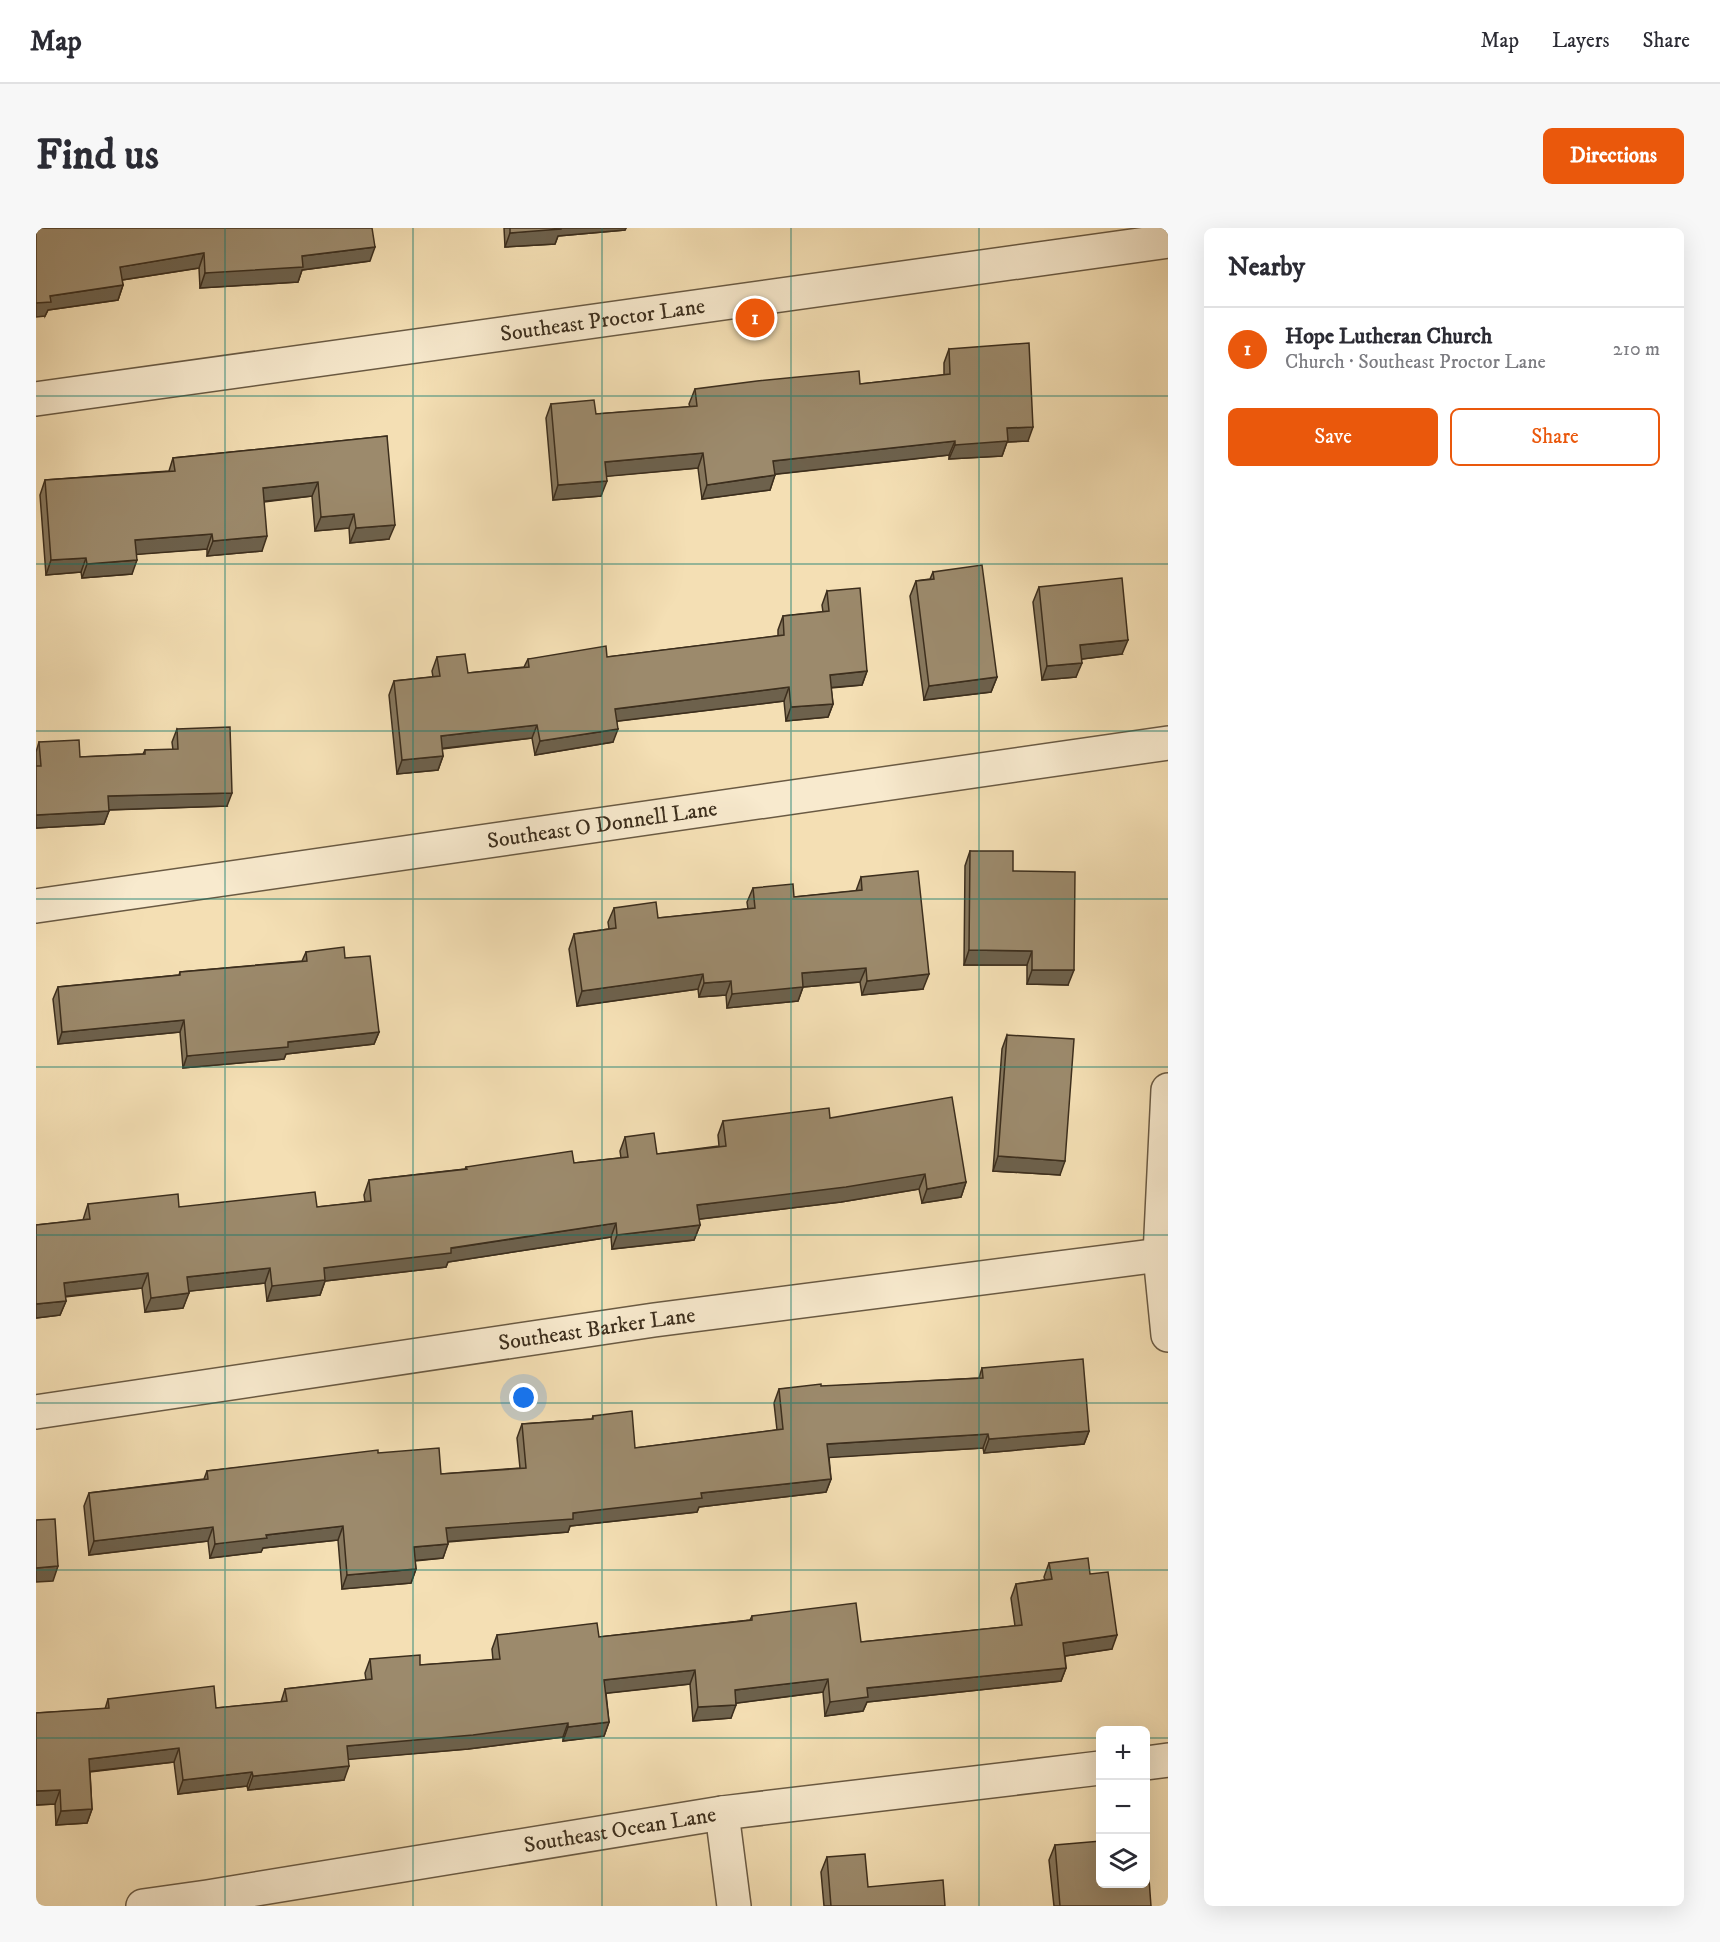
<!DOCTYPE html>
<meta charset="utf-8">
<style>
:root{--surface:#fff;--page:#f7f7f7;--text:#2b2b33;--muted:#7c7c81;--line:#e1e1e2;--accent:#ea580c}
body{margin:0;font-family:"IM FELL DW Pica",serif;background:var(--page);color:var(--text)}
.controls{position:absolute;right:18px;bottom:18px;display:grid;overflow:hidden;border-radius:9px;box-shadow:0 6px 24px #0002}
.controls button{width:54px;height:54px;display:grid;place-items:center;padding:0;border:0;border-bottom:2px solid var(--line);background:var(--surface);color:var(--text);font:30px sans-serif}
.you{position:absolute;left:488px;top:1170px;width:21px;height:21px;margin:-15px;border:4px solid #fff;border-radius:50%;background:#1a73e8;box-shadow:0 0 0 9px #1a73e833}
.badge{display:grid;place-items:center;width:39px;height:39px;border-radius:50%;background:var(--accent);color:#fff;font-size:20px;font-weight:700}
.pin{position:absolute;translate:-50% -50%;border:3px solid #fff;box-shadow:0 2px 6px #0006}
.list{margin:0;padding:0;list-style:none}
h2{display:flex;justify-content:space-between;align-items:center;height:78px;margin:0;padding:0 24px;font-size:26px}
h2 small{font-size:20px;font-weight:400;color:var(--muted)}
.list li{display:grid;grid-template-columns:39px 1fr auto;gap:18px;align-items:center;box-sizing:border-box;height:84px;padding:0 24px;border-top:2px solid var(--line)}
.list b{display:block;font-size:22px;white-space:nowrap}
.list p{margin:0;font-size:20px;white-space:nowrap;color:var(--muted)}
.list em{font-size:20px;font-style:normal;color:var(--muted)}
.actions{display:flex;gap:12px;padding:18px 24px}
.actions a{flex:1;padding:14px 0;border:2px solid var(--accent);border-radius:9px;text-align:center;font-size:21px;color:var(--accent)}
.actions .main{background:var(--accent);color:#fff}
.icon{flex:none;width:33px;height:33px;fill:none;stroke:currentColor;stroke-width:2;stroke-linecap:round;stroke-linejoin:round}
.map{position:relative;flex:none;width:1132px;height:1678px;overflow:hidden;border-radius:9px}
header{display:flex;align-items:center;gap:36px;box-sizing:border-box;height:84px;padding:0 30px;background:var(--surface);border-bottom:2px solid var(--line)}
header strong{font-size:28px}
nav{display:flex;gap:33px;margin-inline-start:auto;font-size:21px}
.intro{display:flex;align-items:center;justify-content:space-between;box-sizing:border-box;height:144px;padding:0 36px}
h1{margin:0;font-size:42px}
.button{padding:15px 27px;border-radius:9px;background:var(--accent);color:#fff;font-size:21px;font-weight:700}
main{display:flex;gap:36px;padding:0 36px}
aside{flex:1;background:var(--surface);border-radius:9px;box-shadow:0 6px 24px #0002}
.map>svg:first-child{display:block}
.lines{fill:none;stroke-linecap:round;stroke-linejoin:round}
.minor-casing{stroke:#6a5a43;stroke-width:36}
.minor{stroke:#f8eace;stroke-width:33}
.wall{fill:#86775d;stroke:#3c2e1d;stroke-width:1.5}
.shaded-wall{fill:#6d614c;stroke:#3c2e1d;stroke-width:1.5}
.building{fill:#9c8a6c;stroke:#3c2e1d;stroke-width:1.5}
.grid{fill:none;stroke:#0f766e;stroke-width:1.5;stroke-opacity:0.55}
.labels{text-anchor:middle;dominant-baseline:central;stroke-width:6;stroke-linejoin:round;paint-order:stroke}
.street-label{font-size:22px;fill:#3c2e1d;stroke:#f8eace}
</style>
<header>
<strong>Map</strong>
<nav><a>Map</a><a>Layers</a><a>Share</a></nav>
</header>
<div class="intro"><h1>Find us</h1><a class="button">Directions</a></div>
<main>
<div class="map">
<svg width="1132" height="1678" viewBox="0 0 1132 1678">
<rect width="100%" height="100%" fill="#f4dfb4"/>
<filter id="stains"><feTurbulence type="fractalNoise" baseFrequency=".00333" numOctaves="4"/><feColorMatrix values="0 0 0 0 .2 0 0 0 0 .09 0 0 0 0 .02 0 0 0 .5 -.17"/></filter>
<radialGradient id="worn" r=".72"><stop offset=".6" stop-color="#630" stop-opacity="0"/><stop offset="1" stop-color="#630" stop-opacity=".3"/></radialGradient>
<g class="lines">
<defs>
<g id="minor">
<path id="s1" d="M 0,171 L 1132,13"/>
<path id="s2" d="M 0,678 L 1132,515"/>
<path d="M 1132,862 L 1124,1027 L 1132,1107"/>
<path id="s3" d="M 0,1184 L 618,1092 L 1124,1027"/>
<path d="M 1110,1535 L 1132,1532"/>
<path d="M 686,1585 L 698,1678"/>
<path id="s4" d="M 107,1678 L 171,1669 L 686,1585 L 1064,1540"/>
</g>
</defs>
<use href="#minor" class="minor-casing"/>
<use href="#minor" class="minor"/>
</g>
<g class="wall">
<path d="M 0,0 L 334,33 L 266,42 L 262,54 L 164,60 L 163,40 L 86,52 L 87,57 L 82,72 L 12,82 L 9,88 Z"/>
<path d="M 468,0 L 590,0 L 589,2 L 522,8 L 519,16 L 469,19 Z"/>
<path d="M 913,121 L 992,213 L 971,214 L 966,228 L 913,231 L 913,227 L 739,246 L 734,262 L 666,271 L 662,240 L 570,248 L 565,268 L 517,272 L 510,190 L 515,176 L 560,186 L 654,179 L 653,176 L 659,161 L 824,156 L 908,147 L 908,135 Z"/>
<path d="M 351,208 L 353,311 L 314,315 L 313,300 L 279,303 L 276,268 L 228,274 L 226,323 L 171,328 L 171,321 L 100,326 L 96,346 L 46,350 L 45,344 L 10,347 L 4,267 L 9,252 L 133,243 L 137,230 Z"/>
<path d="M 897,344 L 961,449 L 955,464 L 888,472 L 874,368 L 880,353 L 894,351 Z"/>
<path d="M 1003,359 L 1086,426 L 1045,431 L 1040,449 L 1006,452 L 997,374 Z"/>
<path d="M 791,363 L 831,443 L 826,457 L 795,460 L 797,476 L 792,489 L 750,493 L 748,473 L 581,493 L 577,514 L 499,527 L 496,510 L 406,521 L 407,528 L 402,542 L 361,546 L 353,467 L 358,453 L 397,449 L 396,443 L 401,429 L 432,445 L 488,439 L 492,431 L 571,429 L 742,408 L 742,402 L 747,388 L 787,384 L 786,377 Z"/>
<path d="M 141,501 L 191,578 L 73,582 L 68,596 L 0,600 L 0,524 L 3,514 L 44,529 L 107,526 L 109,522 L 137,522 L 136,514 Z"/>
<path d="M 934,623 L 977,643 L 1032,757 L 991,756 L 991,737 L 928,737 L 929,638 Z"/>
<path d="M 825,649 L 887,761 L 826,767 L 824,754 L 767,759 L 762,773 L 691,780 L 690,767 L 663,769 L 662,761 L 541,778 L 533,721 L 538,706 L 573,701 L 572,694 L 578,680 L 622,690 L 712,681 L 711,674 L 717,660 L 758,669 L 820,663 Z"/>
<path d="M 270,724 L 309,730 L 343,804 L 338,816 L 250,826 L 248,831 L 147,840 L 144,804 L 22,816 L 17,771 L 22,759 L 143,747 L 144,744 L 266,733 Z"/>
<path d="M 971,807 L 1024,947 L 957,943 L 966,821 Z"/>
<path d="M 794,890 L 930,954 L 925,969 L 886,975 L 883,961 L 805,974 L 663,991 L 664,997 L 658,1012 L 576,1021 L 575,1009 L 412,1034 L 410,1039 L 289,1053 L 284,1067 L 231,1073 L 229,1055 L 153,1063 L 147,1080 L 109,1084 L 106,1060 L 29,1069 L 30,1073 L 24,1087 L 0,1090 L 0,997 L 47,992 L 52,976 L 143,979 L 281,979 L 329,974 L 328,967 L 333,952 L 429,941 L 430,939 L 538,935 L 585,930 L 584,923 L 589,909 L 621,926 L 683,918 L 682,907 L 687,893 Z"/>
<path d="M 946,1140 L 1053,1203 L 1048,1216 L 948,1225 L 947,1220 L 793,1229 L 795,1251 L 790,1264 L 663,1279 L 661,1284 L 534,1298 L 532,1304 L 412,1314 L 407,1330 L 379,1333 L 380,1341 L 375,1355 L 306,1361 L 302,1312 L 227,1320 L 225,1324 L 174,1330 L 172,1313 L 53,1327 L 48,1278 L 53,1265 L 168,1251 L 171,1243 L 342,1225 L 405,1246 L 484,1240 L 481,1210 L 486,1196 L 556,1191 L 557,1188 L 599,1220 L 741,1202 L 738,1175 L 743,1161 L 943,1150 Z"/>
<path d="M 1013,1335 L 1054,1346 L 1076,1421 L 1029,1428 L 1030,1440 L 1025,1453 L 831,1474 L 827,1483 L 789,1488 L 787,1464 L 699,1475 L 695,1490 L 657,1493 L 654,1456 L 570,1465 L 573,1494 L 568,1508 L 527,1513 L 527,1509 L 432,1521 L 312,1531 L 308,1552 L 212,1562 L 211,1558 L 142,1566 L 138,1534 L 54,1544 L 56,1581 L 51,1595 L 20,1597 L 19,1576 L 0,1577 L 0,1485 L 69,1481 L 72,1471 L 180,1480 L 245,1474 L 249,1461 L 330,1452 L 329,1445 L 334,1431 L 384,1437 L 457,1432 L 456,1421 L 461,1407 L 563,1409 L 714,1392 L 716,1388 L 825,1414 L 979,1398 L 975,1370 L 980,1356 L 1009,1352 L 1008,1349 Z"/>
<path d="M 1019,1617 L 1065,1656 L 1115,1678 L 1018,1678 L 1013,1632 Z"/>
<path d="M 791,1629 L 832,1659 L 909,1678 L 788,1678 L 785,1644 Z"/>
</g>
<g class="shaded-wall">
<path d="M 522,0 L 590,0 L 589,2 L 522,8 L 519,16 L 469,19 L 474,5 Z"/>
<path d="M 339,19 L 334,33 L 266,42 L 262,54 L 164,60 L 169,45 L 266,28 Z"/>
<path d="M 168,25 L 163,40 L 79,53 L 84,39 Z"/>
<path d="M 87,57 L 82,72 L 12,82 L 9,88 L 0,89 L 0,75 L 14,68 Z"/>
<path d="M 997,199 L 992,213 L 971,214 L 966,228 L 913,231 L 919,217 L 971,200 Z"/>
<path d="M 919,213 L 913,227 L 732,247 L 737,233 Z"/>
<path d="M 667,225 L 662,240 L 564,249 L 569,234 Z"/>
<path d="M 739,247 L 734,262 L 666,271 L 671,257 Z"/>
<path d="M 571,253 L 565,268 L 517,272 L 522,257 Z"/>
<path d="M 282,254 L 276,268 L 221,274 L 227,260 Z"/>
<path d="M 318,286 L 313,300 L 279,303 L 285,289 Z"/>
<path d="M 359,297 L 353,311 L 314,315 L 320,300 Z"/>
<path d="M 176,306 L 171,321 L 94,327 L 99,312 Z"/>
<path d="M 231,308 L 226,323 L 171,328 L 177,313 Z"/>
<path d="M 50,330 L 45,344 L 10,347 L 15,332 Z"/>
<path d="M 101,332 L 96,346 L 46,350 L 51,336 Z"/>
<path d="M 1092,412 L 1086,426 L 1038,432 L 1044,417 Z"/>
<path d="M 1046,435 L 1040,449 L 1006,452 L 1011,438 Z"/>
<path d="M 831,443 L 826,457 L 789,460 L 794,447 Z"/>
<path d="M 961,449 L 955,464 L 888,472 L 893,458 Z"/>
<path d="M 753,459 L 748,473 L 574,494 L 579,481 Z"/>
<path d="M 797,476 L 792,489 L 750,493 L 755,479 Z"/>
<path d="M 501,497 L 496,510 L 400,521 L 405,508 Z"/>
<path d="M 582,501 L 577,514 L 499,527 L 504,513 Z"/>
<path d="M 407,528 L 402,542 L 361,546 L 366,532 Z"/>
<path d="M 196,565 L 191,578 L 67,582 L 72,568 Z"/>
<path d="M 73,583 L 68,596 L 0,600 L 0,587 Z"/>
<path d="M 933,722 L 996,723 L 991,737 L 928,737 Z"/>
<path d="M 830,740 L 824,754 L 767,759 L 762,773 L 691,780 L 696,766 L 766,745 Z"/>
<path d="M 996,742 L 1038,742 L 1032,757 L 991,756 Z"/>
<path d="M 667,746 L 662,761 L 541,778 L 546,763 Z"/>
<path d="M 893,746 L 887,761 L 826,767 L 831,753 Z"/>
<path d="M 695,753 L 690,767 L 663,769 L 668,755 Z"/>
<path d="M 148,792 L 144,804 L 22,816 L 26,804 Z"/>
<path d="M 343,804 L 338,816 L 250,826 L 248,831 L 147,840 L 151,828 L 252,814 Z"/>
<path d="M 962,928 L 1029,933 L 1024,947 L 957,943 Z"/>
<path d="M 889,946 L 883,961 L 805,974 L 656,992 L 661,977 Z"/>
<path d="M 930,954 L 925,969 L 886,975 L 891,961 Z"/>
<path d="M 580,995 L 575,1009 L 412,1034 L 410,1039 L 289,1053 L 284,1067 L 231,1073 L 236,1058 L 288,1040 Z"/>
<path d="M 664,997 L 658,1012 L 576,1021 L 581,1007 Z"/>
<path d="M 234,1040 L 229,1055 L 146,1064 L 151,1049 Z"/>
<path d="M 112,1045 L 106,1060 L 22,1069 L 28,1055 Z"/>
<path d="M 153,1065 L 147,1080 L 109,1084 L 115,1070 Z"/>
<path d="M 30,1073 L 24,1087 L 0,1090 L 0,1076 Z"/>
<path d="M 1053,1203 L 1048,1216 L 948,1225 L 953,1211 Z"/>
<path d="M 952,1206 L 947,1220 L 786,1230 L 791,1216 Z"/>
<path d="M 795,1251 L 790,1264 L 663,1279 L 661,1284 L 534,1298 L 532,1304 L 405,1314 L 410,1300 L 537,1285 L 665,1265 Z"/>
<path d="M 307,1298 L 302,1312 L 227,1320 L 225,1324 L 174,1330 L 179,1316 L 230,1307 Z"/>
<path d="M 177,1299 L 172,1313 L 53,1327 L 58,1313 Z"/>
<path d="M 412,1316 L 407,1330 L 373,1333 L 378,1319 Z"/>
<path d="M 22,1338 L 17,1353 L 0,1354 L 0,1340 Z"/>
<path d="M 380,1341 L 375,1355 L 306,1361 L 311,1347 Z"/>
<path d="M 1081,1407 L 1076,1421 L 1022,1429 L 1027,1415 Z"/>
<path d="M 1030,1440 L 1025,1453 L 831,1474 L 827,1483 L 789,1488 L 794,1474 L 831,1460 Z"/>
<path d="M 659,1442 L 654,1456 L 563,1466 L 568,1452 Z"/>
<path d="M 792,1451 L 787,1464 L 694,1476 L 699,1462 Z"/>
<path d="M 700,1477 L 695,1490 L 657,1493 L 662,1479 Z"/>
<path d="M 573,1494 L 568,1508 L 527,1513 L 532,1499 Z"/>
<path d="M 532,1495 L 527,1509 L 432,1521 L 306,1532 L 311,1518 Z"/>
<path d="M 143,1520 L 138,1534 L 48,1544 L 53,1531 Z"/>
<path d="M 313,1538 L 308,1552 L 212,1562 L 217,1548 Z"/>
<path d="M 216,1544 L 211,1558 L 142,1566 L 147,1552 Z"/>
<path d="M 24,1562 L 19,1576 L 0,1577 L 0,1563 Z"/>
<path d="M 56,1581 L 51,1595 L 20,1597 L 25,1583 Z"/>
</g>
<g class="building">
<path d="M 0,0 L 336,0 L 339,19 L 266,28 L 267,39 L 169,45 L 168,25 L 84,39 L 87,57 L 14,68 L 15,74 L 0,75 Z"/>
<path d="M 474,0 L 525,0 L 525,1 L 474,5 Z"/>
<path d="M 993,115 L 997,199 L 971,200 L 972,213 L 919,217 L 919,213 L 737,233 L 739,247 L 671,257 L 667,225 L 569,234 L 571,253 L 522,257 L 515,176 L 558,172 L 560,186 L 661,178 L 659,161 L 721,153 L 823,143 L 824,156 L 914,146 L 913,121 Z"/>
<path d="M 351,208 L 359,297 L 320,300 L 318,286 L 285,289 L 282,254 L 227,260 L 231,308 L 177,313 L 176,306 L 99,312 L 101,332 L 51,336 L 50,330 L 15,332 L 9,252 L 139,243 L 137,230 Z"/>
<path d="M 946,337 L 961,449 L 893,458 L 880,353 L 898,351 L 897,344 Z"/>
<path d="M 1086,350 L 1092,412 L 1044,417 L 1046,435 L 1011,438 L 1003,359 Z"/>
<path d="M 824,360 L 831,443 L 794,447 L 797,476 L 755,479 L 753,459 L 579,481 L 582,501 L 504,513 L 501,497 L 405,508 L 407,528 L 366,532 L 358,453 L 404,448 L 401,429 L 429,426 L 432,445 L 493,439 L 492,431 L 570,418 L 571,429 L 748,407 L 747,388 L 793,383 L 791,363 Z"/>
<path d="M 194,499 L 196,565 L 72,568 L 73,583 L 0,587 L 0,538 L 5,538 L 3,514 L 43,512 L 44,529 L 109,526 L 109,522 L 142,521 L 141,501 Z"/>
<path d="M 934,623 L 977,623 L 977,643 L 1039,644 L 1038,742 L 996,742 L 996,723 L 933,722 Z"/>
<path d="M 882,643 L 893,746 L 831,753 L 830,740 L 766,745 L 767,759 L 696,766 L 695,753 L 668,755 L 667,746 L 546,763 L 538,706 L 580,700 L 578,680 L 620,674 L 622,690 L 719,680 L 717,660 L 757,656 L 758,669 L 826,662 L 825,649 Z"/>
<path d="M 308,719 L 309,730 L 334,728 L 343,804 L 252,814 L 252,819 L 151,828 L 148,792 L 26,804 L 22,759 L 144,747 L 144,744 L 271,733 L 270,724 Z"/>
<path d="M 971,807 L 1038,811 L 1029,933 L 962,928 Z"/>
<path d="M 916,869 L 930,954 L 891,961 L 889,946 L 810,959 L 661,977 L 664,997 L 581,1007 L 580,995 L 415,1020 L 415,1025 L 288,1040 L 289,1052 L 236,1058 L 234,1040 L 151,1049 L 153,1065 L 115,1070 L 112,1045 L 28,1055 L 30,1073 L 0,1076 L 0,997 L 54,991 L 52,976 L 142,966 L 143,979 L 279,964 L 281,979 L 335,973 L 333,952 L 431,941 L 430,939 L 536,923 L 538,935 L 592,929 L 589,909 L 618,905 L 621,926 L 690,918 L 687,893 L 793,880 L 794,890 Z"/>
<path d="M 1047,1131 L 1053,1203 L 953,1211 L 952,1206 L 791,1216 L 795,1251 L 665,1265 L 666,1270 L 537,1285 L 537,1291 L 410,1300 L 412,1316 L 378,1319 L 380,1341 L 311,1347 L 307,1298 L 230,1307 L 231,1310 L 179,1316 L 177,1299 L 58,1313 L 53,1265 L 172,1251 L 171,1243 L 342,1222 L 342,1225 L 403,1220 L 405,1246 L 490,1240 L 486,1196 L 557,1191 L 557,1188 L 596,1183 L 599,1220 L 747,1201 L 743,1161 L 785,1156 L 785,1158 L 947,1150 L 946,1140 Z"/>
<path d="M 19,1291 L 22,1338 L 0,1340 L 0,1292 Z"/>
<path d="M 1052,1330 L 1054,1346 L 1072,1344 L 1081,1407 L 1027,1415 L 1030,1440 L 831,1460 L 832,1469 L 794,1474 L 792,1451 L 699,1462 L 700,1477 L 662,1479 L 659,1442 L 568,1452 L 573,1494 L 532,1499 L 532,1495 L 437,1507 L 311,1518 L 313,1538 L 217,1548 L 216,1544 L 147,1552 L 143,1520 L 53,1531 L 56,1581 L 25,1583 L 24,1562 L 0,1563 L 0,1485 L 73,1480 L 72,1471 L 178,1458 L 180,1480 L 251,1473 L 249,1461 L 336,1451 L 334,1431 L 384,1427 L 384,1437 L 464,1431 L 461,1407 L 561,1395 L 563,1409 L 716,1392 L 716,1388 L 820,1375 L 825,1414 L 986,1397 L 980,1356 L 1016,1351 L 1013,1335 Z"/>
<path d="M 1065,1613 L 1065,1656 L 1110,1656 L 1110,1651 L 1113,1651 L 1115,1678 L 1024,1678 L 1019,1617 Z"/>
<path d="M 829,1626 L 832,1659 L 907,1652 L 909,1678 L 795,1678 L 791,1629 Z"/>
</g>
<path class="grid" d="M 189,0 L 189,1678M 377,0 L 377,1678M 566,0 L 566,1678M 755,0 L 755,1678M 943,0 L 943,1678M 0,168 L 1132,168M 0,336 L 1132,336M 0,503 L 1132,503M 0,671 L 1132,671M 0,839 L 1132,839M 0,1007 L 1132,1007M 0,1175 L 1132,1175M 0,1342 L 1132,1342M 0,1510 L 1064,1510M 1110,1510 L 1132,1510"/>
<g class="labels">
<g class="street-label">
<text stroke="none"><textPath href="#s1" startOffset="572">Southeast Proctor Lane</textPath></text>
<text stroke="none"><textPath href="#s2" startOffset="572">Southeast O Donnell Lane</textPath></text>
<text stroke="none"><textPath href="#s3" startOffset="567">Southeast Barker Lane</textPath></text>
<text stroke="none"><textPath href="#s4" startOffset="483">Southeast Ocean Lane</textPath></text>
</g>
</g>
<rect width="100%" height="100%" filter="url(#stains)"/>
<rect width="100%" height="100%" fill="url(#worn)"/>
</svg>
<div class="controls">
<button>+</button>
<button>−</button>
<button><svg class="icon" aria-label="layers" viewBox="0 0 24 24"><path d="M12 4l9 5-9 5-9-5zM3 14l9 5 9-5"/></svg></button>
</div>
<div class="you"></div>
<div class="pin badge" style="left:719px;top:90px">1</div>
</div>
<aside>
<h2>Nearby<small></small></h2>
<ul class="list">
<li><span class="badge">1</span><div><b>Hope Lutheran Church</b><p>Church · Southeast Proctor Lane</p></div><em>210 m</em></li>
</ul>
<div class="actions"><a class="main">Save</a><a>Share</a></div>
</aside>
</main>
